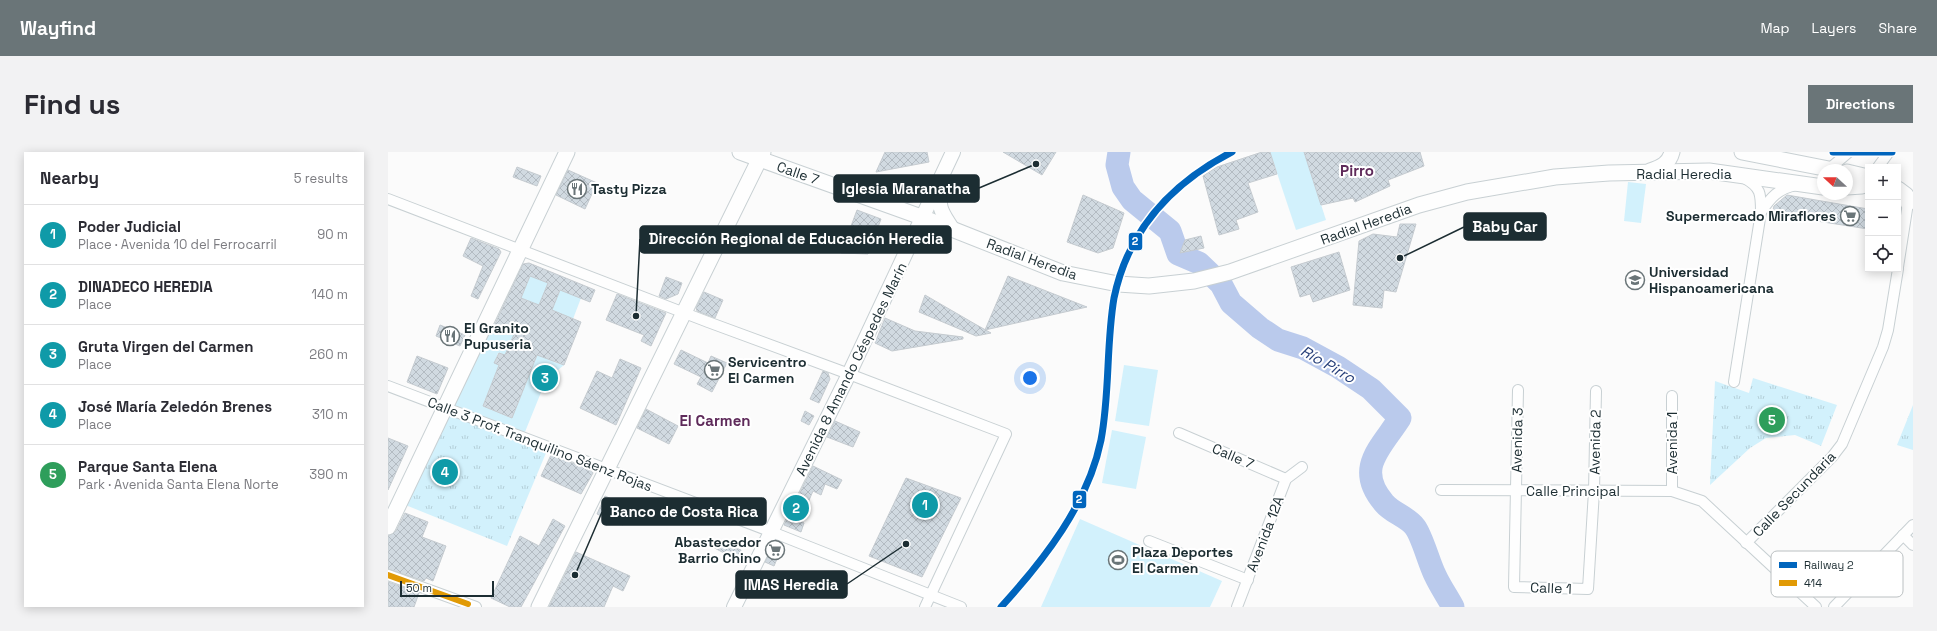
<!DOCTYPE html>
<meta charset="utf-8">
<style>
:root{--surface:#fff;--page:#f2f2f3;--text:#2b2b33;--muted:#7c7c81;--line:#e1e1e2;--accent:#6a7578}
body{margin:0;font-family:"Space Grotesk",sans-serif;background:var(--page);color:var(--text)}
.controls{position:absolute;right:12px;top:12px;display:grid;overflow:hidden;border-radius:0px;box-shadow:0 2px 10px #0003}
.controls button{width:36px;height:36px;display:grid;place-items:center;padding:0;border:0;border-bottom:1px solid var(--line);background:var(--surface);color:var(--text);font:20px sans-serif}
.compass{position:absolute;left:1429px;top:12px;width:36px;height:36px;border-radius:50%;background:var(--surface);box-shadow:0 2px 10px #0003;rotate:291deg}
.scale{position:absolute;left:12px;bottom:10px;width:94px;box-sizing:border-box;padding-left:4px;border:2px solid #1c2d32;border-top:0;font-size:11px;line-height:14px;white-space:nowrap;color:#1c2d32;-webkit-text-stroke:3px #fff;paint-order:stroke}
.you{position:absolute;left:642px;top:226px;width:14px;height:14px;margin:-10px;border:3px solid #fff;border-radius:50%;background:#1a73e8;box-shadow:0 0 0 6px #1a73e833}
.badge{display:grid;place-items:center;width:26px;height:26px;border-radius:50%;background:var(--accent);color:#fff;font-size:13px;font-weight:700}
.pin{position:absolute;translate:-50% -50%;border:2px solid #fff;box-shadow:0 1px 4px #0006}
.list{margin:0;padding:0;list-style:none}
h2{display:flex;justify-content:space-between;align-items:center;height:52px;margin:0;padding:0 16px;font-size:17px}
h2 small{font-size:13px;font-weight:400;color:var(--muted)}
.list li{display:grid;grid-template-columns:26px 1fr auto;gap:12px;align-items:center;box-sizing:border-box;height:60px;padding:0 16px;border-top:1px solid var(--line)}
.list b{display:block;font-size:15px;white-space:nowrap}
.list p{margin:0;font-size:13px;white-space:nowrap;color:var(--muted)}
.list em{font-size:13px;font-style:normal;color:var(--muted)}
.icon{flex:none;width:22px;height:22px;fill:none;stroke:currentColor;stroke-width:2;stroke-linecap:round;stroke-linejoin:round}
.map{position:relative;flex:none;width:1525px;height:455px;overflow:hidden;border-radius:0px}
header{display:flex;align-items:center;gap:24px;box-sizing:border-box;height:56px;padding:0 20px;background:var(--accent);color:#fff}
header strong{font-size:19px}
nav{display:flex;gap:22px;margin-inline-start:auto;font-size:14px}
.intro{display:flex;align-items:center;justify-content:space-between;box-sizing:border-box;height:96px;padding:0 24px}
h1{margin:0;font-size:28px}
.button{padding:10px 18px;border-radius:0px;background:var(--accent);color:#fff;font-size:14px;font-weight:700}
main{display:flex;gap:24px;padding:0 24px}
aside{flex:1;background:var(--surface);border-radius:0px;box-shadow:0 2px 10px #0003}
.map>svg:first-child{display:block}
.green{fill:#d2f1fc}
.park{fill:url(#park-tufts)}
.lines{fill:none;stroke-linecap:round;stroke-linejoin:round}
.river{stroke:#bacaec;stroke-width:23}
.building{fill:url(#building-cross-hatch);stroke:#c5cbd0;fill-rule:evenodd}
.street-casing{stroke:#c8d0d3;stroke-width:12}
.secondary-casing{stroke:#c8d0d3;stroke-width:16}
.primary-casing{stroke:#c8d0d3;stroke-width:17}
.street{stroke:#fefefe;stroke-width:10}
.secondary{stroke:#fefefe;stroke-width:14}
.primary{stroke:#fefefe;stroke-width:15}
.bus-1-casing{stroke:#fff;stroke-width:9}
.bus-1{stroke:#e19a05;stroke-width:6}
.rail-1-casing{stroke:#fff;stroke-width:10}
.rail-1{stroke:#0065bd;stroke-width:7}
.labels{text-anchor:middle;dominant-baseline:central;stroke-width:4;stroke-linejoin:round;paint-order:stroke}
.street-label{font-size:14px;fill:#1c2d32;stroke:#fff}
.poi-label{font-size:14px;font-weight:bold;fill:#1c2d32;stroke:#fff;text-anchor:start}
.neighbourhood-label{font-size:15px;font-weight:bold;fill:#5e2a5a;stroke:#fff}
.water-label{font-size:15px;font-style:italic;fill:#27407a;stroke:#fff}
.key{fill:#fff;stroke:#bbc0c2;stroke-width:1}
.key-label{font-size:11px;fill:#1c2d32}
.leader{fill:none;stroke:#1c2d32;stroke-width:1.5}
.callout-dot{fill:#1c2d32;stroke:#fff;stroke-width:1.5}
.callout{fill:#1c2d32;stroke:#1c2d32;stroke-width:1.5}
.callout-label{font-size:15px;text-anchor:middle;font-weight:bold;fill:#fff}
.line-badge{stroke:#fff;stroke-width:1.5}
.badge-label{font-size:11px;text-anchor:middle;font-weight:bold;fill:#fff}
</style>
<header>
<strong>Wayfind</strong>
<nav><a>Map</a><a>Layers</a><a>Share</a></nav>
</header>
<div class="intro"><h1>Find us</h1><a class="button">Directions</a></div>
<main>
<aside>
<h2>Nearby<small>5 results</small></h2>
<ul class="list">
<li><span class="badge" style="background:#0f9aa8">1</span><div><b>Poder Judicial</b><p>Place · Avenida 10 del Ferrocarril</p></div><em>90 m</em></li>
<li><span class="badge" style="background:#0f9aa8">2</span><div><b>DINADECO HEREDIA</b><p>Place</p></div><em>140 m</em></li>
<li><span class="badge" style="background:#0f9aa8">3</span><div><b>Gruta Virgen del Carmen</b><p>Place</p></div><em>260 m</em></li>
<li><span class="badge" style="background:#0f9aa8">4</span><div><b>José María Zeledón Brenes</b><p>Place</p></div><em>310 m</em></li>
<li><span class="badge" style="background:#2e9e5b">5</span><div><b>Parque Santa Elena</b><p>Park · Avenida Santa Elena Norte</p></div><em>390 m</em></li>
</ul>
</aside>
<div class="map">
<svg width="1525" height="455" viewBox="0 0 1525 455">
<defs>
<pattern id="park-tufts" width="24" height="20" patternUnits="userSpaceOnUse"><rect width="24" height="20" fill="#d2f1fc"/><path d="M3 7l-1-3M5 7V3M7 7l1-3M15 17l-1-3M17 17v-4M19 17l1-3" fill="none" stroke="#b4cfd8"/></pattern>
<pattern id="building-cross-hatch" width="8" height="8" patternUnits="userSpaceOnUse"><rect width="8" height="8" fill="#d1dae1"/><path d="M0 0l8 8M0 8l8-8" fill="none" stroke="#b3bbc2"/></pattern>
</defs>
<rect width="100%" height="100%" fill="#fbfbfb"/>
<g class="green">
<path d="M 882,0 L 916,0 L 938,68 L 908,78 Z"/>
<path d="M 1240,30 L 1258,32 L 1253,71 L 1236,69 Z"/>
<path d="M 142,124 L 160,131 L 167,151 L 172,138 L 193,146 L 185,167 L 133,146 Z"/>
<path d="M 104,171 L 127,180 L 117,203 L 110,201 L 107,211 L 111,213 L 95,254 L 124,266 L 154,191 L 172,198 L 166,210 L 176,213 L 158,228 L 137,280 L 65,253 Z"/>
<path d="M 736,213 L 770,218 L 761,274 L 727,269 Z"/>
<path d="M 724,278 L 758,285 L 748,337 L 714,331 Z"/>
<path d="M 692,367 L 834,429 L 822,455 L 653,455 Z"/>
</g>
<g class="park">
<path d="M 1365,226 L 1449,253 L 1433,294 L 1407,283 L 1378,286 L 1362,296 L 1322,333 L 1327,229 L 1361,241 Z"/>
<path d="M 1525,253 L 1525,298 L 1509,293 Z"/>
<path d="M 57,261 L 158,301 L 119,394 L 15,352 Z"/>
</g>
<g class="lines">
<path class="river" d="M 731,0 L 729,13 L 735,35 L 744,48 L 782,79 L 790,102 L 811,111 L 833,132 L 843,151 L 872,176 L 890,188 L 915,196 L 950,215 L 983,237 L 1012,266 C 993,296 966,316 996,351 C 1004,361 1020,365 1027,375 C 1034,384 1041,411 1047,423 C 1052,434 1059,444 1065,455"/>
</g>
<g class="building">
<path d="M 497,0 L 539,0 L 541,10 L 488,20 Z"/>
<path d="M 615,0 L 668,0 L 654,23 Z"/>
<path d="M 874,0 L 882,0 L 889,22 L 860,31 L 870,60 L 848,68 L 851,77 L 831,83 L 815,24 L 829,15 Z"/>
<path d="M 916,0 L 1032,0 L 1036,14 L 1000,28 L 1002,34 L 967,50 L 965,46 L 933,53 Z"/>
<path d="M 129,15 L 153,24 L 149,34 L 125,25 Z"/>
<path d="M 180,18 L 209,31 L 197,57 L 168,43 Z"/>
<path d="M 695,43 L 736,61 L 725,96 L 710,101 L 679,90 Z"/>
<path d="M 1399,43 L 1480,57 L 1480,77 L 1384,62 L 1386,54 Z"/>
<path d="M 469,58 L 493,67 L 480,102 L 453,101 Z"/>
<path d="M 1012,72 L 1028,72 L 1008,140 L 996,138 L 994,156 L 965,153 L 971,89 L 985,82 L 1009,85 Z"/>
<path d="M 813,84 L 816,96 L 792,101 L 797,88 Z"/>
<path d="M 83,86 L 111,97 L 113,100 L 90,147 L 83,144 L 95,114 L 75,104 Z"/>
<path d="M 951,100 L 962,138 L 925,150 L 922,142 L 912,145 L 903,115 Z"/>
<path d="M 141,111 L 207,138 L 202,150 L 172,138 L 164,158 L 193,170 L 176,213 L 149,203 L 124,266 L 95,254 L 111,213 L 106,211 L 111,201 L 117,203 L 127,180 L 107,172 L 135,112 ZM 142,124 L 160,131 L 151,153 L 133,146 Z"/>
<path d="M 620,124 L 699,155 L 597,178 Z"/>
<path d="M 278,125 L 294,131 L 290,142 L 278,147 L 271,144 Z"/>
<path d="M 316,140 L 335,148 L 327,166 L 309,159 L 308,156 Z"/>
<path d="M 229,142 L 278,161 L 263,194 L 253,189 L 256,183 L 218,168 Z"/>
<path d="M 537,143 L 587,172 L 603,181 L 588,184 L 531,160 Z"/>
<path d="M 497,166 L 527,179 L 575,185 L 575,187 L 504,199 L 487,191 Z"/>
<path d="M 52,173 L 77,183 L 72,194 L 48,184 Z"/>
<path d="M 293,198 L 320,211 L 323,204 L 339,211 L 324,240 L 309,232 L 313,225 L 286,212 Z"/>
<path d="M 29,204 L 60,216 L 49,242 L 19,230 Z"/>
<path d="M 232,207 L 253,216 L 228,273 L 192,256 L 209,219 L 224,226 Z"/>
<path d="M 435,219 L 440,221 L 442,227 L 431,251 L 422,247 Z"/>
<path d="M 258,257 L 290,274 L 281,292 L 249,276 Z"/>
<path d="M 417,259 L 426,264 L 421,273 L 413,269 Z"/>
<path d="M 447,269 L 472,280 L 465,295 L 439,285 Z"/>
<path d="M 0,286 L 20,294 L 0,338 Z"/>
<path d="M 163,303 L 203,318 L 205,321 L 193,342 L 153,324 Z"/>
<path d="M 425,314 L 454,328 L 449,337 L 437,332 L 433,343 L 425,339 L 412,369 L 416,371 L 413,380 L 396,373 Z"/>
<path d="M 518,326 L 573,346 L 534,425 L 481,404 Z"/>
<path d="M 217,344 L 242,355 L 235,373 L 209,362 Z"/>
<path d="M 17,361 L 40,370 L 34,385 L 58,394 L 45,429 L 38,426 L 36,429 L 0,417 L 0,384 L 8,379 Z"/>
<path d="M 165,367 L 177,374 L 133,455 L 122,455 L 103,446 L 132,384 L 151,394 Z"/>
<path d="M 324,387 L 353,398 L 349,408 L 321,393 Z"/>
<path d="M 387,390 L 395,393 L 386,414 L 377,410 Z"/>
<path d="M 188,400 L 242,424 L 235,439 L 225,434 L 216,455 L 161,455 Z"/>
<path d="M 0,430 L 31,441 L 26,455 L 0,455 Z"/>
</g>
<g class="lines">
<defs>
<g id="street">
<path d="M 1490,15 L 1501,0"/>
<path d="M 1441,17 L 1461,0"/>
<path d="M 0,47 L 320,170 L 461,222 L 618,282 L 537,455"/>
<path d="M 1373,60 C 1383,45 1390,37 1408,33"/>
<path d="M 1510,115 L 1520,51"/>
<path d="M 1346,230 L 1373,60 C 1373,42 1373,35 1356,26"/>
<path d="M 0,234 L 384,380 L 573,455"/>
<path d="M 1130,238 L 1126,435 L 1200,437 L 1206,339 L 1208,239"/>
<path d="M 791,281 L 898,327"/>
<path d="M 1053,338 L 1284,339 L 1314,349 L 1428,455"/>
<path d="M 1284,339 L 1284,244"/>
<path d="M 1515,383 L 1525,393"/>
<path d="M 761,389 L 860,428"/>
<path d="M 1358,391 L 1444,305 L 1454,292 L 1495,195 L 1500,178 L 1510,117"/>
<path d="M 0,423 L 88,455"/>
<path d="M 849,455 L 898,327 L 914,315"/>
<path d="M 1446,455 L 1525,373"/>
</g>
<g id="secondary">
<path d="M 555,37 C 547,55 556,63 565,78"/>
<path d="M 346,455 L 461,222 L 565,0"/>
</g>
<g id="primary">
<path d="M 352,0 L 536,66 L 675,121 L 730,132 L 761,134 L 806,129 L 842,120 L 1031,53 L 1079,40 L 1167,25 L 1221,21 L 1321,19 L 1435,35"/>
<path d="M 1354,0 L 1446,18"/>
<path d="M 1262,19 C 1273,15 1281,12 1284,0"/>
<path d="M 1459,20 L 1480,25"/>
<path d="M 1459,35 L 1474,34 L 1480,30"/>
<path d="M 1510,37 L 1518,43 L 1520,51"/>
<path d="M 489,43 C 512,46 532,43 552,29"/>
<path d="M 0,375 L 179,0"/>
<path d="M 151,455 L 375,0"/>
</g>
</defs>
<use href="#street" class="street-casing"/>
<use href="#secondary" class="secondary-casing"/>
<use href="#primary" class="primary-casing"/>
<use href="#street" class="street"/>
<use href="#secondary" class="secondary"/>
<use href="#primary" class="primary"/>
<defs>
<path id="bus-1" d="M 0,423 L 80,452"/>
</defs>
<use href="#bus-1" class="bus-1-casing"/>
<use href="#bus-1" class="bus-1"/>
<defs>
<g id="rail-1">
<path d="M 1445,0 L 1504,0"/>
<path d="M 613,455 C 656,408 700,352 713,288 C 722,241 718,193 726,146 C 740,78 784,31 844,0"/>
</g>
</defs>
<use href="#rail-1" class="rail-1-casing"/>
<use href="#rail-1" class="rail-1"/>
</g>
<defs>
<symbol id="restaurant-ring" viewBox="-11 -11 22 22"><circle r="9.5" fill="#fff" stroke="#6a7578" stroke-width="1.5"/><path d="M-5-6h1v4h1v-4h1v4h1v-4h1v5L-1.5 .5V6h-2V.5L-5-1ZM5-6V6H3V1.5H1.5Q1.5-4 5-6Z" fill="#6a7578"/></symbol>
<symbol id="supermarket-ring" viewBox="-11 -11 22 22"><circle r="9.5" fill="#fff" stroke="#6a7578" stroke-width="1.5"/><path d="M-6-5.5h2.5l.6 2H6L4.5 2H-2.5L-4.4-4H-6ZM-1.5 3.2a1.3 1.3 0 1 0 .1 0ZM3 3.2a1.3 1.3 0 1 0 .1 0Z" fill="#6a7578"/></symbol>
<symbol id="university-ring" viewBox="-11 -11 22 22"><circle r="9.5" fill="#fff" stroke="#6a7578" stroke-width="1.5"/><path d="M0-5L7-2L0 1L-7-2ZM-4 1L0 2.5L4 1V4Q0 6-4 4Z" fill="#6a7578"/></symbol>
<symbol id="stadium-ring" viewBox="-11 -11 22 22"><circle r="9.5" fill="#fff" stroke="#6a7578" stroke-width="1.5"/><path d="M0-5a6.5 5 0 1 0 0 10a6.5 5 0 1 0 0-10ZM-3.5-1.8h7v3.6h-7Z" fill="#6a7578"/></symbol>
</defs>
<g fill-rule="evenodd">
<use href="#restaurant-ring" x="178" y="26" width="22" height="22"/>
<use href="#supermarket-ring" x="1451" y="53" width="22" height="22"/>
<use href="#university-ring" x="1236" y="117" width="22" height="22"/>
<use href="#restaurant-ring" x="51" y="173" width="22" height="22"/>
<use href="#supermarket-ring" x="315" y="207" width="22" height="22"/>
<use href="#supermarket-ring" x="376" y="387" width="22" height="22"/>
<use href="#stadium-ring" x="719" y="397" width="22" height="22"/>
</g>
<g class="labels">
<g class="street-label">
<text transform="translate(410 21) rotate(19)">Calle 7</text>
<text x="1296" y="22">Radial Heredia</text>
<text transform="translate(978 72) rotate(-20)">Radial Heredia</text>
<text transform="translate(644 107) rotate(20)">Radial Heredia</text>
<text transform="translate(463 217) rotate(-64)">Avenida 8 Amando Céspedes Marín</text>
<text transform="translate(1129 288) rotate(-89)">Avenida 3</text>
<text transform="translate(1207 290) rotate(-89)">Avenida 2</text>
<text transform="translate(1284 291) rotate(-90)">Avenida 1</text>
<text transform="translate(152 292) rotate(21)">Calle 3 Prof. Tranquilino Sáenz Rojas</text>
<text transform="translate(845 304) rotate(23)">Calle 7</text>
<text x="1185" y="339">Calle Principal</text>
<text transform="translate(1406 342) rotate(-46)">Calle Secundaria</text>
<text transform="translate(877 382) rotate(-69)">Avenida 12A</text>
<text transform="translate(1163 436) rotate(2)">Calle 1</text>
</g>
<g class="poi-label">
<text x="203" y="37">Tasty Pizza</text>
<text x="1448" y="64" text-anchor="end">Supermercado Miraflores</text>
<text x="1261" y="120">Universidad<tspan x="1261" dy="16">Hispanoamericana</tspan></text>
<text x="76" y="176">El Granito<tspan x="76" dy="16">Pupuseria</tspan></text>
<text x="340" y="210">Servicentro<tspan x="340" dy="16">El Carmen</tspan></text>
<text x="373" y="390" text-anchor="end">Abastecedor<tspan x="373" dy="16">Barrio Chino</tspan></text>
<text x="744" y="400">Plaza Deportes<tspan x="744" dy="16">El Carmen</tspan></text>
</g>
<g class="neighbourhood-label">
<text x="969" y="18">Pirro</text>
<text x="327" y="268">El Carmen</text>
</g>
<g class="water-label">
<text transform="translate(940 212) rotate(30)">Río Pirro</text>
</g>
</g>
<rect x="1383" y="399" width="132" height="46" rx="6" class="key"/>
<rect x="1391" y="410" width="18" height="6" fill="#0065bd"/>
<rect x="1391" y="428" width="18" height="6" fill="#e19a05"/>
<g class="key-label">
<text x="1416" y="417">Railway 2</text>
<text x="1416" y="435">414</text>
</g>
<path class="leader" d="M648 12L591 36M1012 106L1076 75M248 164L252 87M187 423L214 360M518 392L459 432"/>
<g class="callout-dot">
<circle cx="648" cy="12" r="4"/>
<circle cx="1012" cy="106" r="4"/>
<circle cx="248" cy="164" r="4"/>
<circle cx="187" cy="423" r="4"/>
<circle cx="518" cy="392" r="4"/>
</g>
<g class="callout">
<rect x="446" y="23" width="145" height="27" rx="4"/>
<rect x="1076" y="61" width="82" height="27" rx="4"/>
<rect x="252" y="74" width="311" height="27" rx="4"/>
<rect x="214" y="346" width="164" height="27" rx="4"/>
<rect x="348" y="419" width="111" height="27" rx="4"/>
</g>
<g class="callout-label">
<text x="518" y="42">Iglesia Maranatha</text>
<text x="1117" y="80">Baby Car</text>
<text x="408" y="92">Dirección Regional de Educación Heredia</text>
<text x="296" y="365">Banco de Costa Rica</text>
<text x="403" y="438">IMAS Heredia</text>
</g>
<g class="line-badge">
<rect x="740" y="80" width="15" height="19" rx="4" fill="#0065bd"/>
<rect x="684" y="338" width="15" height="19" rx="4" fill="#0065bd"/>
</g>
<g class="badge-label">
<text x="747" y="93">2</text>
<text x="691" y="351">2</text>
</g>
</svg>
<div class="controls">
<button>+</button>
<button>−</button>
<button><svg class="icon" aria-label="locate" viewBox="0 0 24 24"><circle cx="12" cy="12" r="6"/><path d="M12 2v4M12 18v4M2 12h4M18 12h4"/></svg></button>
</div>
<svg class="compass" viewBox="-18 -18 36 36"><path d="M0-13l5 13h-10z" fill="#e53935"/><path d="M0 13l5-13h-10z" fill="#7c7c81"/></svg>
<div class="scale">50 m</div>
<div class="you"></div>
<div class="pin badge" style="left:537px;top:353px;background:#0f9aa8">1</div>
<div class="pin badge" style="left:408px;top:356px;background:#0f9aa8">2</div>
<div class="pin badge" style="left:157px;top:226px;background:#0f9aa8">3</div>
<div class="pin badge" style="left:57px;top:320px;background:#0f9aa8">4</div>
<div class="pin badge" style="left:1384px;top:268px;background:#2e9e5b">5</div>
</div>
</main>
